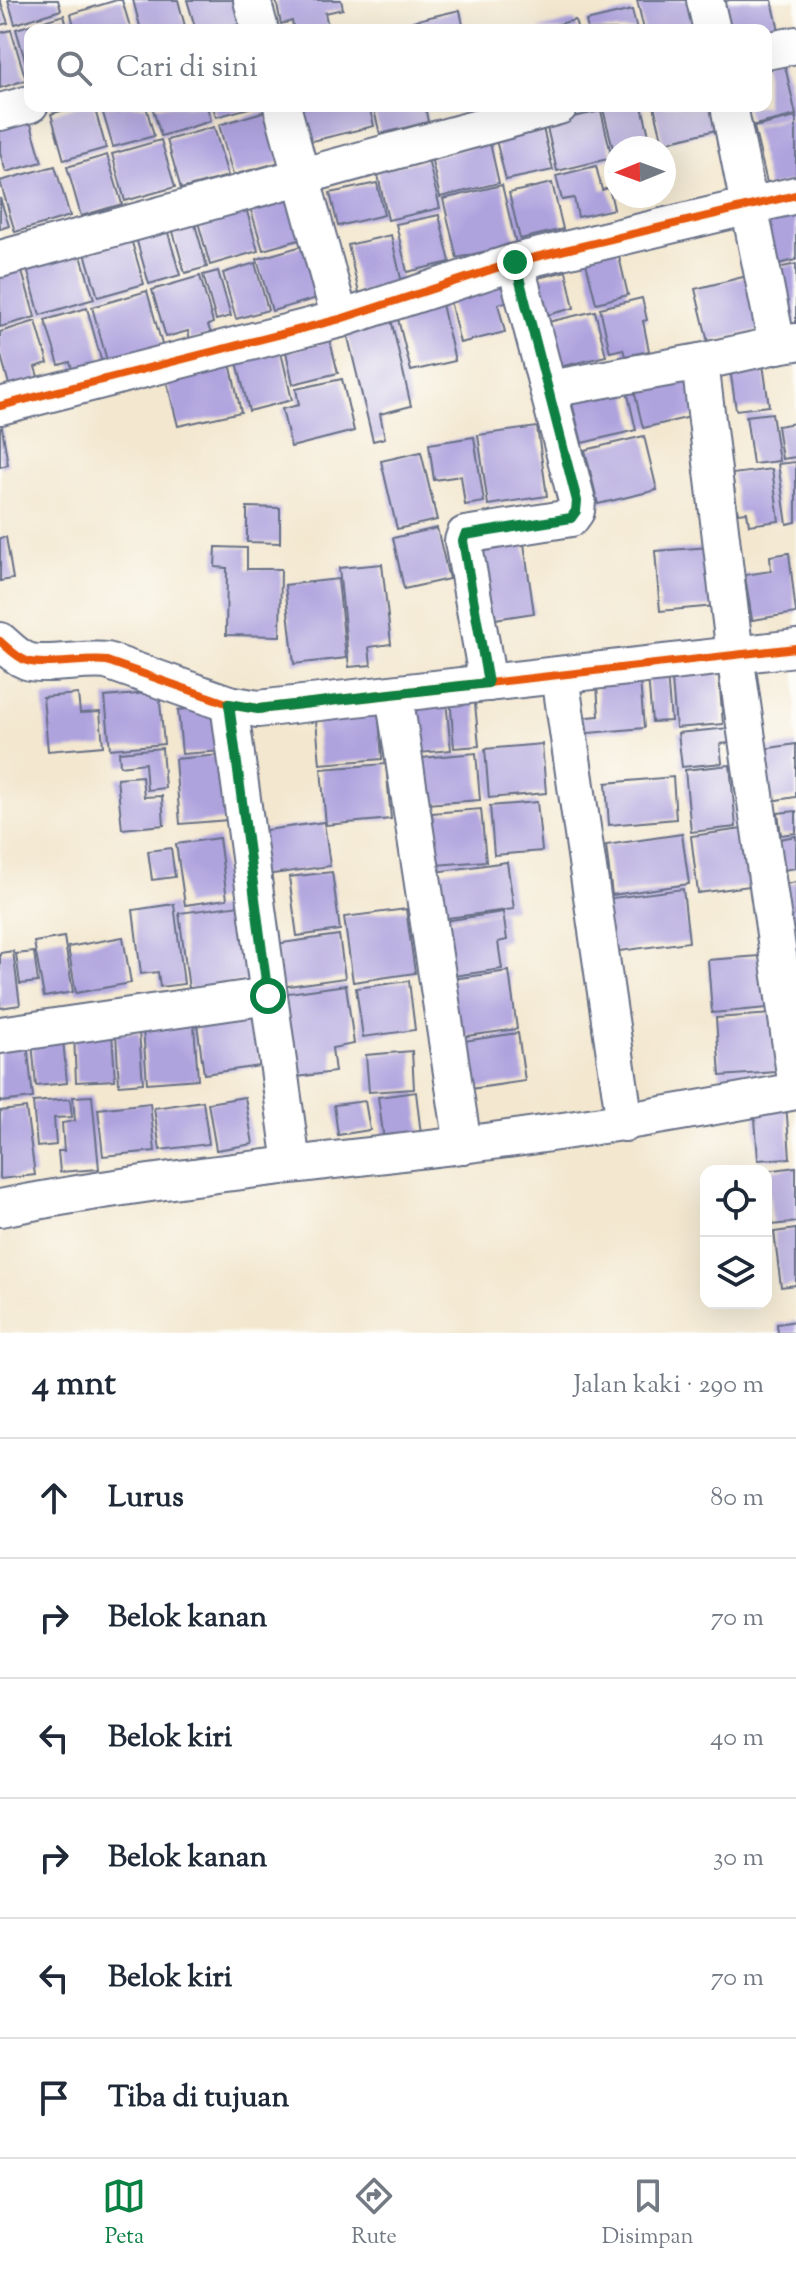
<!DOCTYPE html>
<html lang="id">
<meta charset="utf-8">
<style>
:root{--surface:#fff;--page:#f2f2f3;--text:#1f2937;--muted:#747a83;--line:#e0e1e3;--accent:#0b8043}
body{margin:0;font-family:"Sorts Mill Goudy",serif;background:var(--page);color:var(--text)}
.controls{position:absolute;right:24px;bottom:24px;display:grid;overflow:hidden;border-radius:16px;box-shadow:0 8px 32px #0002}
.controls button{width:72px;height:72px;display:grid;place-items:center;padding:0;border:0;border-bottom:2px solid var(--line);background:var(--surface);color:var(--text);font:40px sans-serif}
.compass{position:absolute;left:604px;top:136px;width:72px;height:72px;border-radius:50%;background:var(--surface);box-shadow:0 8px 32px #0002;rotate:269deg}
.stop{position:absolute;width:24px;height:24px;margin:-18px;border:6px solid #0b8043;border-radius:50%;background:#fff}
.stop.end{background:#0b8043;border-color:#fff;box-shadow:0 2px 8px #0008}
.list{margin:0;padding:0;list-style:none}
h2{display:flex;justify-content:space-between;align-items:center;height:104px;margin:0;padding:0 32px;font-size:34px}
h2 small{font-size:26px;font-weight:400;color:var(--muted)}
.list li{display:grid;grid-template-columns:52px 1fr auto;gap:24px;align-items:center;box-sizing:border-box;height:120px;padding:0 32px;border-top:2px solid var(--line)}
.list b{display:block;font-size:30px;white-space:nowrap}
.list em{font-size:26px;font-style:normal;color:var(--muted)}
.icon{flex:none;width:44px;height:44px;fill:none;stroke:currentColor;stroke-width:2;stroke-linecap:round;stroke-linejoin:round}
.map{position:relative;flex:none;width:796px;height:1333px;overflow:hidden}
.search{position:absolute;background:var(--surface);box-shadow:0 8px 32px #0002;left:24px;right:24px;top:24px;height:88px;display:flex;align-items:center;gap:20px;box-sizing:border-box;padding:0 28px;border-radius:16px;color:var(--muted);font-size:30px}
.sheet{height:824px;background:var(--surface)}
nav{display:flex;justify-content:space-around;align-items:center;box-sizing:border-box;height:112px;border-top:2px solid var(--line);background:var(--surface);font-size:22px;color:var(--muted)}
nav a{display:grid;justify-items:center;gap:4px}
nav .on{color:var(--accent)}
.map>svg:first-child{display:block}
.building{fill:#afa3de}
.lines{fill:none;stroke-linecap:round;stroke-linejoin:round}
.minor-casing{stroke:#676f86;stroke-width:40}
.minor{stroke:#fff;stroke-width:36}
.cycleway-casing{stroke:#fdfcf7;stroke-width:13}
.cycleway{stroke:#e8590c;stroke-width:8}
.route{stroke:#0b8043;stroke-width:10}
</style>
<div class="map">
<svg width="796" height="1333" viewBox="0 0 796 1333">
<rect width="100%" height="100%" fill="#fdfcf7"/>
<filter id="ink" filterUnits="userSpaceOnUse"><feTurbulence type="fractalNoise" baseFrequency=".0125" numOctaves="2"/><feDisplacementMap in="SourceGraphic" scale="16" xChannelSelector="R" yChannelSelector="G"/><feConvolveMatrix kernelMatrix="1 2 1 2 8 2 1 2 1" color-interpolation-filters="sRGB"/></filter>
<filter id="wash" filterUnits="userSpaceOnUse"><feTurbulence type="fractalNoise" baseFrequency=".006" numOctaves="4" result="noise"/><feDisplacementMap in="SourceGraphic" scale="32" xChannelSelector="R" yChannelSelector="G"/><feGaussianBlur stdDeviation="1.8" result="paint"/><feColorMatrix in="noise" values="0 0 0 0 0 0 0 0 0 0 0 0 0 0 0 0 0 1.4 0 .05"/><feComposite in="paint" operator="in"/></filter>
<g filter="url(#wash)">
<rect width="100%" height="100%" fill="#f3e7cf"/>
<g id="blocks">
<g class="building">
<path d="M 0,0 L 8,23 L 0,25 Z"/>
<path d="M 8,0 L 58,0 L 61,10 L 15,24 Z"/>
<path d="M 117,0 L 122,0 L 131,30 L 75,30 L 71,14 Z"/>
<path d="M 133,0 L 178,0 L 186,30 L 141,30 Z"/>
<path d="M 187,0 L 237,0 L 244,23 L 220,30 L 196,30 Z"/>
<path d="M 276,0 L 341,0 L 343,9 L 325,13 L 329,30 L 294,30 L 292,21 L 281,24 Z"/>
<path d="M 637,0 L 688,0 L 695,30 L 644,30 Z"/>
<path d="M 730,0 L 772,0 L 779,31 L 766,34 L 766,30 L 729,30 L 722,2 Z"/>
<path d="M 460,10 L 464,30 L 415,30 L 413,21 Z"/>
<path d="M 632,10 L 637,30 L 588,30 L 586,21 Z"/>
<path d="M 64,15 L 68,30 L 30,30 L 29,74 L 16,29 Z"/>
<path d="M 575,20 L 578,30 L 540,30 L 539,29 Z"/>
<path d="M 11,30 L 26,80 L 0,88 L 0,33 Z"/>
<path d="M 783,57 L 796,115 L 751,126 L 746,106 L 766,106 L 766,61 Z"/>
<path d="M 77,106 L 94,106 L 106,148 L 64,160 L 51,114 Z"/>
<path d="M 101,106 L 146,106 L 154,136 L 113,147 Z"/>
<path d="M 152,106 L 207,106 L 211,121 L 161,136 Z"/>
<path d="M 213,106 L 253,106 L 253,107 L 216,117 Z"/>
<path d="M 300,106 L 369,106 L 374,126 L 308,142 Z"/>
<path d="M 373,106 L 425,106 L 428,122 L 380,134 Z"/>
<path d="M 615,106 L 642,106 L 652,148 L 616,148 L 615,156 L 603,109 Z"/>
<path d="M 654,106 L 711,106 L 716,130 L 663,143 Z"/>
<path d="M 266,111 L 280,162 L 233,175 L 219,125 Z"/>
<path d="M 601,111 L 612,158 L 557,171 L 546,123 Z"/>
<path d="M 28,114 L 42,162 L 6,172 L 0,153 L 0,122 Z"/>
<path d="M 796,117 L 796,180 L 768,187 L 754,127 Z"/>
<path d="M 214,127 L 228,176 L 181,189 L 167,140 Z"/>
<path d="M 543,128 L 553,170 L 506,180 L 496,140 Z"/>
<path d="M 161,140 L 175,187 L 125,201 L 112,154 Z"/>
<path d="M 490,143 L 499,183 L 440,197 L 431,157 Z"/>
<path d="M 107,155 L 122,204 L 81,216 L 67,167 Z"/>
<path d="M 428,159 L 440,208 L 388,220 L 377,171 Z"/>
<path d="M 55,166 L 70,216 L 15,232 L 0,181 Z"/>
<path d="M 596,166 L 602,190 L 609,188 L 614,209 L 578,217 L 574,198 L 562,200 L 556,176 Z"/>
<path d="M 377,183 L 384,215 L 338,226 L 330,193 Z"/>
<path d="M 552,183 L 563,229 L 520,239 L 509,193 Z"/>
<path d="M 502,185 L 516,244 L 457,258 L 443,199 Z"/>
<path d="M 293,195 L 306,238 L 263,250 L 250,207 Z"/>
<path d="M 0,198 L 9,226 L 0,229 Z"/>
<path d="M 796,203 L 796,260 L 773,265 L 760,212 Z"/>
<path d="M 246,208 L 258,251 L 210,265 L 198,222 Z"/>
<path d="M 439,215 L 450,262 L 407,272 L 396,224 Z"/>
<path d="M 194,221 L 207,267 L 185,273 L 172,228 Z"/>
<path d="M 167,229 L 180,275 L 149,284 L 136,238 Z"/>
<path d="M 391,235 L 402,283 L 359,293 L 348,245 Z"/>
<path d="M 131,239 L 144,284 L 98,297 L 85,253 Z"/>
<path d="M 309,244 L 324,296 L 272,311 L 257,259 Z"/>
<path d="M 617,248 L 628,295 L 596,303 L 584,255 Z"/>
<path d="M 79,249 L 94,299 L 40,315 L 26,265 Z"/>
<path d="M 255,263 L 268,310 L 236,319 L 223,273 Z"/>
<path d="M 796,264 L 796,323 L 787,325 L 774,269 Z"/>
<path d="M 21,268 L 35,317 L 0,327 L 0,275 Z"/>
<path d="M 218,271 L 231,316 L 216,320 L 203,275 Z"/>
<path d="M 566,271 L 574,308 L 547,315 L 538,278 Z"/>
<path d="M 751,275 L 763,329 L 708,342 L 695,289 Z"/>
<path d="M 200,276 L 213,323 L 208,325 L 211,334 L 190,340 L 188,331 L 166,337 L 152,290 Z"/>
<path d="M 504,278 L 510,301 L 498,304 L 505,332 L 460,343 L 448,292 Z"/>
<path d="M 147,291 L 163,348 L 108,364 L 92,307 Z"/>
<path d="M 642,298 L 647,320 L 643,321 L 649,351 L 625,356 L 623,349 L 610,352 L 600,308 Z"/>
<path d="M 442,304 L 455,361 L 411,371 L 397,315 Z"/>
<path d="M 87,308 L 102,363 L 73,372 L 70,362 L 59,365 L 45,320 Z"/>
<path d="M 595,311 L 606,356 L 555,368 L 544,323 Z"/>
<path d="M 391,319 L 411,406 L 380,414 L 385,438 L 373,441 L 346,329 Z"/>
<path d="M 36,321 L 48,363 L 35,367 L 39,380 L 10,388 L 0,352 L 0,332 Z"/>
<path d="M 330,341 L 338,373 L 293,384 L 286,352 Z"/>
<path d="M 281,352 L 292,400 L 249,411 L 237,362 Z"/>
<path d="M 230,363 L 241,412 L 178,426 L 166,378 Z"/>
<path d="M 763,364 L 769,406 L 736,410 L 730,369 Z"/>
<path d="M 689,372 L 699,415 L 643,428 L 633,386 Z"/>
<path d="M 342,379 L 354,431 L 291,447 L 282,409 L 299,405 L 296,389 Z"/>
<path d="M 625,382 L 636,430 L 582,443 L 570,395 Z"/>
<path d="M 772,413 L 779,461 L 753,464 L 746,416 Z"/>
<path d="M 796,423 L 796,457 L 782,459 L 777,426 Z"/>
<path d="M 2,427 L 8,465 L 0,467 L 0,428 Z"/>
<path d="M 537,427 L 547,496 L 488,505 L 478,435 Z"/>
<path d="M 644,436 L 657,490 L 598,504 L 585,450 Z"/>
<path d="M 474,437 L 484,502 L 465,505 L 461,476 L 434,480 L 429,444 Z"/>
<path d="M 421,452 L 437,520 L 397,529 L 381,461 Z"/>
<path d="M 796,462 L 796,522 L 787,524 L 778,464 Z"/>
<path d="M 772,469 L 779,521 L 749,525 L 747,512 L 738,513 L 732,474 Z"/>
<path d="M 247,507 L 280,508 L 280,543 L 247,542 Z"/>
<path d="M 437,528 L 449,579 L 404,589 L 393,538 Z"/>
<path d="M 6,537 L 13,579 L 0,581 L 0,538 Z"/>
<path d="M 524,544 L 534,613 L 482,621 L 472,551 Z"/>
<path d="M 216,547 L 247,548 L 247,569 L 281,569 L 280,636 L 226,635 L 227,568 L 215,567 Z"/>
<path d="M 711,547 L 716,606 L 660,611 L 655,551 Z"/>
<path d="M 789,553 L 796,613 L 752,620 L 745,575 L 771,571 L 770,556 Z"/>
<path d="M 382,564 L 391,644 L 369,647 L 371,665 L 349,667 L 339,568 Z"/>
<path d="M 338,579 L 346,658 L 294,664 L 285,585 Z"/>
<path d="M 718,664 L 723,724 L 676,728 L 671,668 Z"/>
<path d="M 667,675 L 671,721 L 652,722 L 648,677 Z"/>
<path d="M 640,680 L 644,728 L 578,734 L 576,718 L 599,716 L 597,684 Z"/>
<path d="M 159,692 L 164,744 L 110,749 L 105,697 Z"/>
<path d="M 474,693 L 479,746 L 454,748 L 450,695 Z"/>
<path d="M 78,694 L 80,713 L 100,712 L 103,746 L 48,751 L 43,697 Z"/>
<path d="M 446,701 L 451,750 L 419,753 L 415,703 Z"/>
<path d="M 378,704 L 382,759 L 320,764 L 315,710 Z"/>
<path d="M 218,706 L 222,751 L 182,754 L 178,710 Z"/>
<path d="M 729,728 L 730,743 L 720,744 L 722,763 L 682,767 L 678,733 Z"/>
<path d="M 542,744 L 546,793 L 489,798 L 485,749 Z"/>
<path d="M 796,744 L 796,797 L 770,801 L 763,749 Z"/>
<path d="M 162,748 L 165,788 L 147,790 L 145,763 L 120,766 L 119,752 Z"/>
<path d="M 476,753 L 480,800 L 426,804 L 422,758 Z"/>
<path d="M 222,755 L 228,820 L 180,824 L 175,759 Z"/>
<path d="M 386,764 L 391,819 L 326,825 L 321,769 Z"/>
<path d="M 730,765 L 736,827 L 691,832 L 685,770 Z"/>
<path d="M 142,776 L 144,797 L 162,796 L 164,825 L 122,829 L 117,778 Z"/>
<path d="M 673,777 L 676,819 L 609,825 L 606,783 Z"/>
<path d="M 537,802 L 542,851 L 494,855 L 490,806 Z"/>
<path d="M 481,809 L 486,861 L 436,865 L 432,813 Z"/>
<path d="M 796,811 L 796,833 L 781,835 L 778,813 Z"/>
<path d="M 324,822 L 330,866 L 258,876 L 252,832 Z"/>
<path d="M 743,829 L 750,886 L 698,893 L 691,836 Z"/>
<path d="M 682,834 L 689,884 L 612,895 L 606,845 Z"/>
<path d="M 796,836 L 796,868 L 783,870 L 779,839 Z"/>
<path d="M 219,838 L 227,899 L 185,905 L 176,844 Z"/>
<path d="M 171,848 L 175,877 L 152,880 L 148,851 Z"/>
<path d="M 507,862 L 514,909 L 433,920 L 427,873 Z"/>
<path d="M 332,872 L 340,930 L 297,936 L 289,877 Z"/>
<path d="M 796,882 L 796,927 L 788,929 L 780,885 Z"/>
<path d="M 683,889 L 689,942 L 612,952 L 604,899 Z"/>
<path d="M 174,904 L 184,984 L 160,987 L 158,972 L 141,974 L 133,910 Z"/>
<path d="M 240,905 L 250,980 L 189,989 L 179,913 Z"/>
<path d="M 406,909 L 415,973 L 353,982 L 344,917 Z"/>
<path d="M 503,912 L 507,940 L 498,942 L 502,969 L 446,977 L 438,922 Z"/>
<path d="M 339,935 L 345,978 L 281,987 L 275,944 Z"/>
<path d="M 64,937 L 73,992 L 44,997 L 34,942 Z"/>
<path d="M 123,937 L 131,983 L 76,993 L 68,947 Z"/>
<path d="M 13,951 L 20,1005 L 0,1008 L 0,953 Z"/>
<path d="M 34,952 L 38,982 L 20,984 L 16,954 Z"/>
<path d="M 774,955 L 779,1007 L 712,1013 L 708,960 Z"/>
<path d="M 509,971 L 517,1029 L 453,1038 L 445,980 Z"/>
<path d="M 409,981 L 415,1030 L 363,1037 L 356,988 Z"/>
<path d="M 346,985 L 354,1044 L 332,1048 L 335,1072 L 289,1078 L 281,994 Z"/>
<path d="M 252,1002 L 260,1066 L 204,1074 L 195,1010 Z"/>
<path d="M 193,1012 L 198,1079 L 147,1083 L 142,1015 Z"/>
<path d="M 772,1014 L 776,1072 L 720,1076 L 716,1018 Z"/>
<path d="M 112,1032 L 115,1080 L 76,1082 L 74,1034 Z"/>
<path d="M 139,1032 L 143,1083 L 119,1085 L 116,1034 Z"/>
<path d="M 518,1033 L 525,1081 L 470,1089 L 464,1041 Z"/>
<path d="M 63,1039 L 67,1083 L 36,1086 L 32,1042 Z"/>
<path d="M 27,1043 L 33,1098 L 0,1102 L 0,1046 Z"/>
<path d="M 412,1051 L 414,1089 L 369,1092 L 366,1055 Z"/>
<path d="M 416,1092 L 421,1135 L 384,1140 L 378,1097 Z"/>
<path d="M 92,1096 L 99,1169 L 60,1172 L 58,1151 L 64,1151 L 62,1123 L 75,1121 L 73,1097 Z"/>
<path d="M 245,1097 L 253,1144 L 216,1150 L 208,1103 Z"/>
<path d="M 70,1099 L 72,1117 L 54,1118 L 56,1145 L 37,1147 L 33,1102 Z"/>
<path d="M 203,1101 L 209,1144 L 160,1150 L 154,1108 Z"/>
<path d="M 365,1101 L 370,1130 L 338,1135 L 334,1105 Z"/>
<path d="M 786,1102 L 790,1158 L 758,1160 L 754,1104 Z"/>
<path d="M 150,1103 L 155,1151 L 103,1156 L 98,1109 Z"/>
<path d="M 26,1108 L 35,1175 L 0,1179 L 0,1111 Z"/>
<path d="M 796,1167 L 796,1222 L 773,1225 L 766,1171 Z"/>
<path d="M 796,1229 L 796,1285 L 781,1287 L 774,1232 Z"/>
<path d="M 796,1321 L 796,1333 L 778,1333 L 777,1324 Z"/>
</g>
</g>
</g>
<g filter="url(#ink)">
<use href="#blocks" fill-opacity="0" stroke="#676f86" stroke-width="2"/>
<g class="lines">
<defs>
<g id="minor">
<path d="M 252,0 L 260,30"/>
<path d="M 705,0 L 712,30"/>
<path d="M 766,51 L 796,45"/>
<path d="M 282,106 L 340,319"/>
<path d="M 729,106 L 777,345 L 796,342"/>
<path d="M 0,112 L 30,104"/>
<path d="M 0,259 L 559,106"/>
<path d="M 700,362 L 735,655 L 796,1081"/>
<path d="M 550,389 L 700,362 L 777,345"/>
<path d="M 0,406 L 340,319 L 515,262 L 796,195"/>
<path d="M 0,641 C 8,648 16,657 27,661 C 44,667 85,658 107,661 L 229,704 L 258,709 L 796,648"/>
<path d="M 560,676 L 625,1123"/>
<path d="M 488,683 L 463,541 L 465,535 L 571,518 L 576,511 L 577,501 L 515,262"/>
<path d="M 394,694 L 463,1145"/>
<path d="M 229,704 L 292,1164"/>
<path d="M 0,1035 L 268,996"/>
<path d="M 0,1208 C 152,1178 308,1164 462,1145 C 574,1131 685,1112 796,1091"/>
</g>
</defs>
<use href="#minor" class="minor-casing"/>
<use href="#minor" class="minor"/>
<defs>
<g id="cycleway">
<path d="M 0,406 L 340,319 L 515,262 L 796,195"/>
<path d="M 0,641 C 8,648 16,657 27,661 C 44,667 85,658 107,661 L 229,704 L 258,709 L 796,648"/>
</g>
</defs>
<use href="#cycleway" class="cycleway-casing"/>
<use href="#cycleway" class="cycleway"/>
</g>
</g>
<g class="lines" filter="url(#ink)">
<path class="route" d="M 268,996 L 229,704 L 258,709 L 488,683 L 463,541 L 465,535 L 571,518 L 576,511 L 577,501 L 515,262"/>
</g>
</svg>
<div class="controls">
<button><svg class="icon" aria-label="locate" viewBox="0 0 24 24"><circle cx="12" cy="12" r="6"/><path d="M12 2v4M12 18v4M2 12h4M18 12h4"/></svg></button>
<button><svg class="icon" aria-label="layers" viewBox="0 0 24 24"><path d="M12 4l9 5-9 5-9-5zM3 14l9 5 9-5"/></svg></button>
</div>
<svg class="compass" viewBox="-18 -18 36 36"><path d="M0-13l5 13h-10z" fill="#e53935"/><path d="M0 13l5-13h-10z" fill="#747a83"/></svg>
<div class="stop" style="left:268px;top:996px"></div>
<div class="stop end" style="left:515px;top:262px"></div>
<div class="search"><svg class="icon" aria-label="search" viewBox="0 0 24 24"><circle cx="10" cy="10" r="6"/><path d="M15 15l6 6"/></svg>Cari di sini</div>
</div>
<section class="sheet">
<h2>4 mnt<small>Jalan kaki · 290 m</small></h2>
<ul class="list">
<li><svg class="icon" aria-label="ahead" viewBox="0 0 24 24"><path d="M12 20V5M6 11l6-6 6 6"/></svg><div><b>Lurus</b></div><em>80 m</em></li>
<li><svg class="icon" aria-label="right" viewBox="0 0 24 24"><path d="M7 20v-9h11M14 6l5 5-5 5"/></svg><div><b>Belok kanan</b></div><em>70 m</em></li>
<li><svg class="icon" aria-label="left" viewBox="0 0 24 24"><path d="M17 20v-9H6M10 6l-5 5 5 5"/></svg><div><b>Belok kiri</b></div><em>40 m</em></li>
<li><svg class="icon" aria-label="right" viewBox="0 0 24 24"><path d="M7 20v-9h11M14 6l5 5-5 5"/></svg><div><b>Belok kanan</b></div><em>30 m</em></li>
<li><svg class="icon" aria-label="left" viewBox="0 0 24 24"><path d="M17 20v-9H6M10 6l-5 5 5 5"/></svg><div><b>Belok kiri</b></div><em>70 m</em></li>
<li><svg class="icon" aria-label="arrive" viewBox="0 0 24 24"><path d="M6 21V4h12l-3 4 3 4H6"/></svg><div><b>Tiba di tujuan</b></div></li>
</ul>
</section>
<nav>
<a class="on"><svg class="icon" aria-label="map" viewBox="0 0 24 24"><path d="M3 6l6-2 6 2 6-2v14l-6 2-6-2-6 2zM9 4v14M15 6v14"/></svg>Peta</a>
<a><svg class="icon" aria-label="directions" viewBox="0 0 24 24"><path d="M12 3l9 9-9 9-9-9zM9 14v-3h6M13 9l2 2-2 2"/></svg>Rute</a>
<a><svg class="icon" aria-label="saved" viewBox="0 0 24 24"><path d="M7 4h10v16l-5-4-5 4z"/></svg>Disimpan</a>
</nav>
